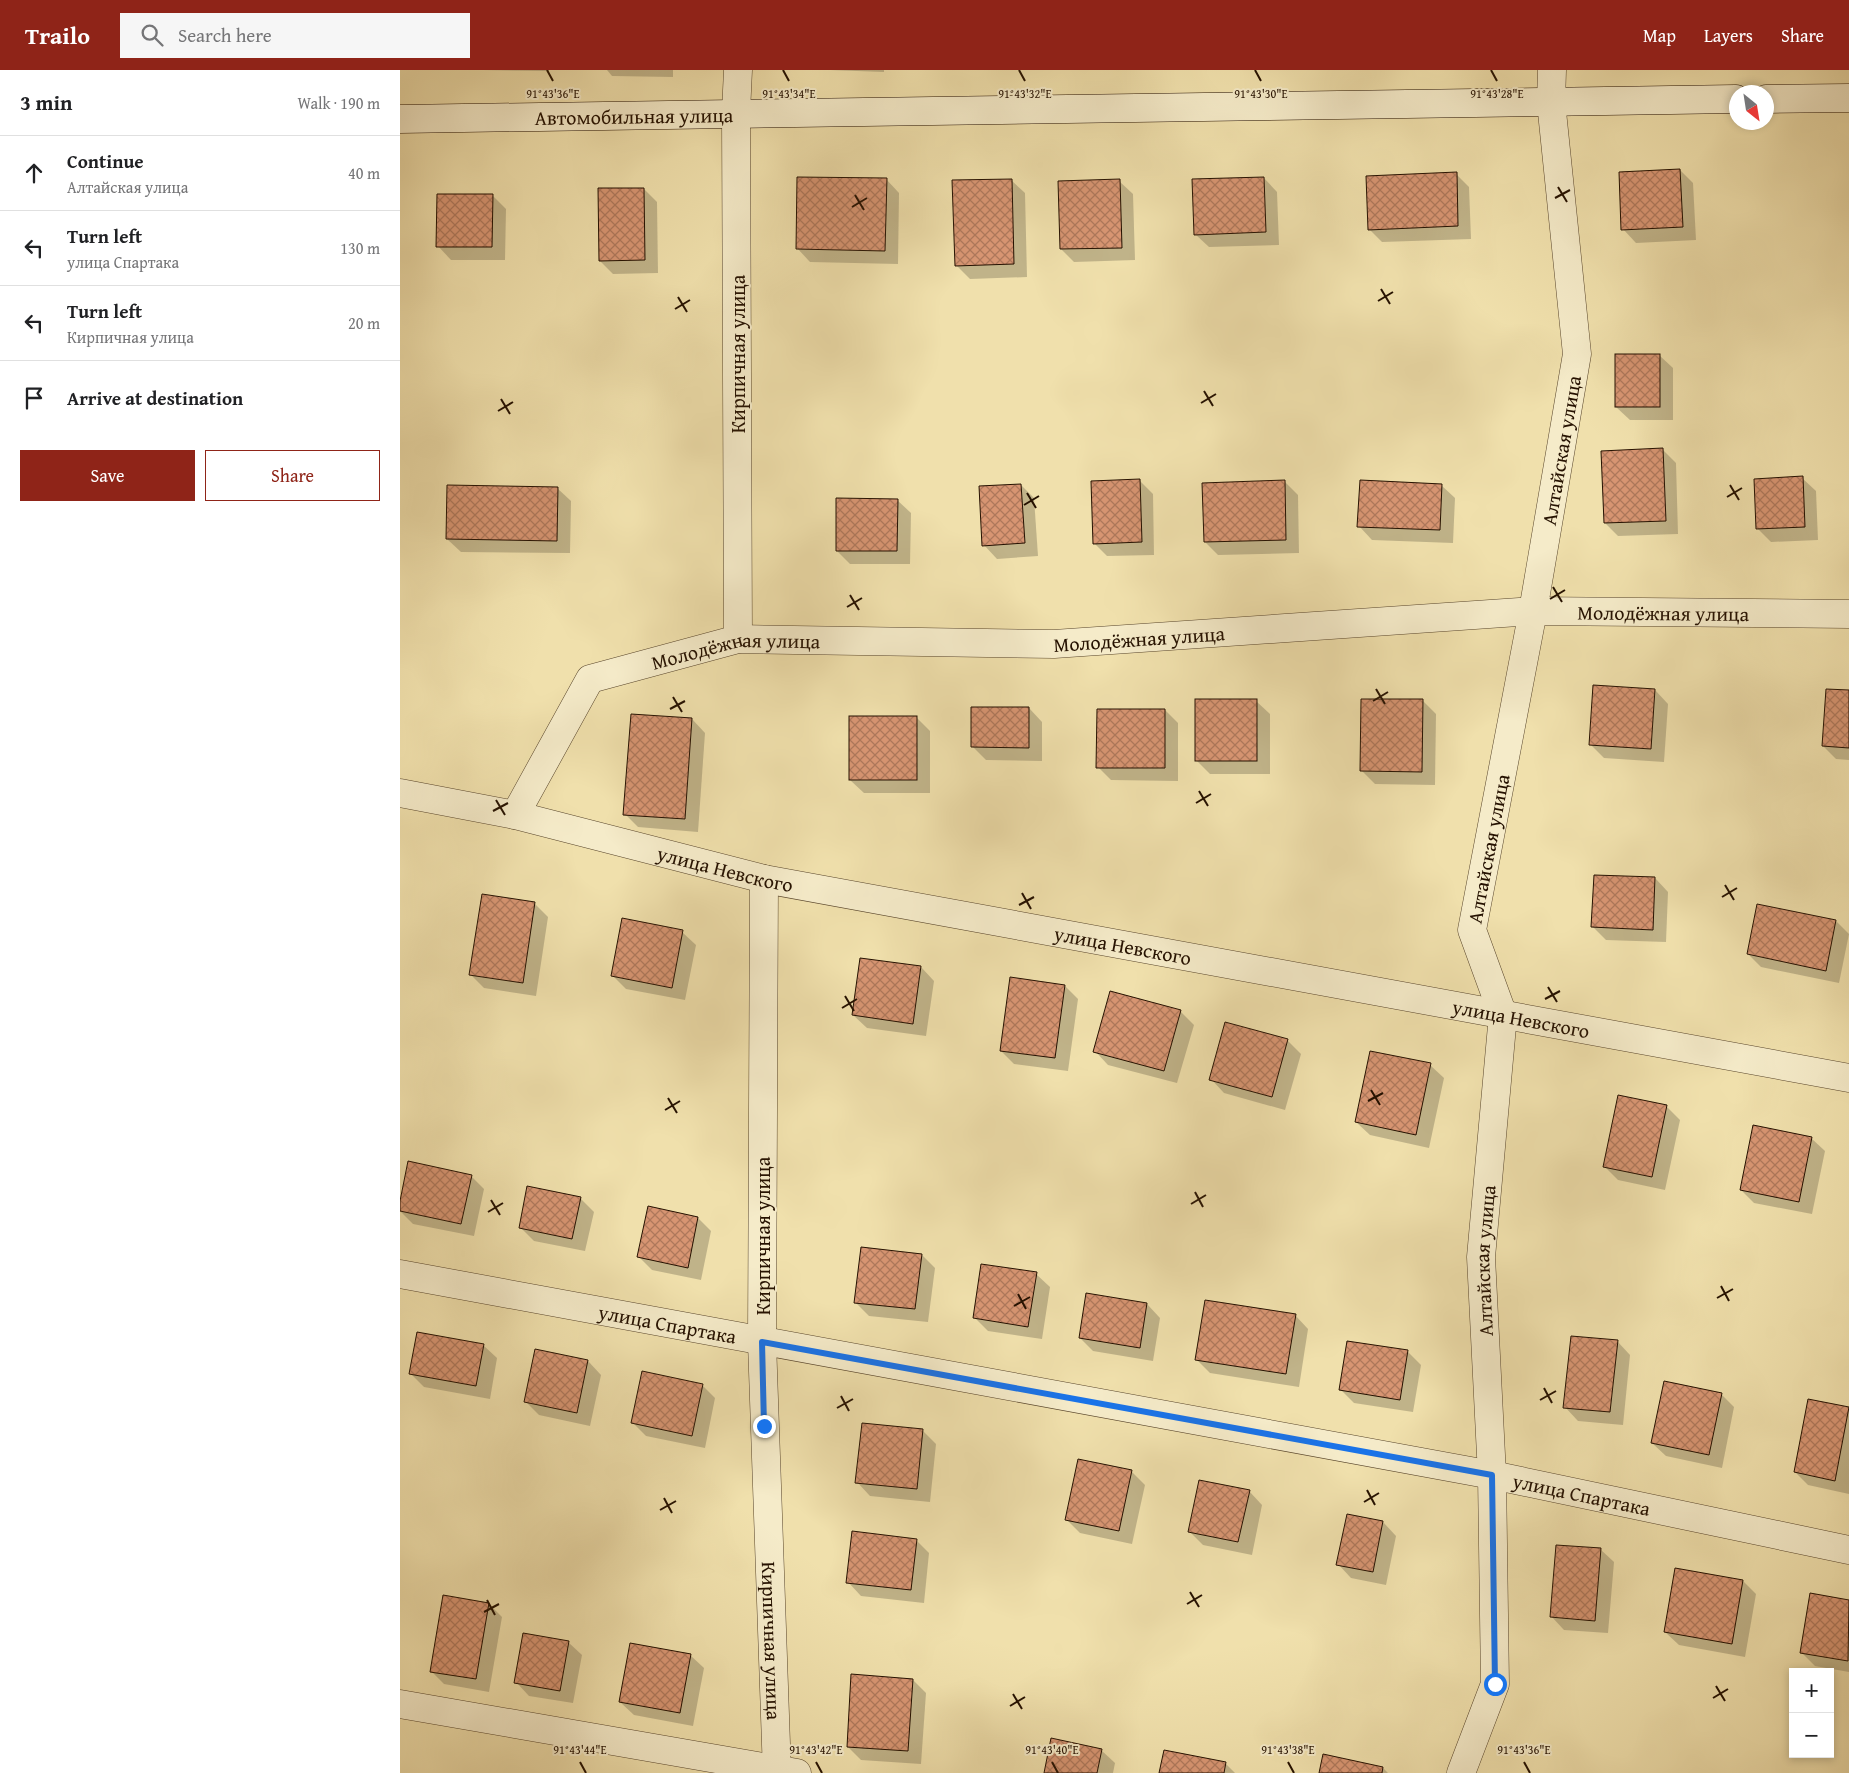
<!DOCTYPE html>
<meta charset="utf-8">
<style>
:root{--surface:#fff;--page:#f6f6f6;--text:#202124;--muted:#757577;--line:#e0e0e0;--accent:#8f2418}
body{margin:0;font-family:"Gentium Book Plus",serif;background:var(--page);color:var(--text)}
.controls{position:absolute;right:15px;bottom:15px;display:grid;overflow:hidden;border-radius:0px;box-shadow:0 2px 8px #0003}
.controls button{width:45px;height:45px;display:grid;place-items:center;padding:0;border:0;border-bottom:1px solid var(--line);background:var(--surface);color:var(--text);font:25px sans-serif}
.compass{position:absolute;left:1329px;top:15px;width:45px;height:45px;border-radius:50%;background:var(--surface);box-shadow:0 2px 8px #0003;rotate:150deg}
.stop{position:absolute;width:15px;height:15px;margin:-11px;border:4px solid #1a73e8;border-radius:50%;background:#fff}
.stop.end{background:#1a73e8;border-color:#fff;box-shadow:0 1px 5px #0008}
.list{margin:0;padding:0;list-style:none}
h2{display:flex;justify-content:space-between;align-items:center;height:65px;margin:0;padding:0 20px;font-size:21px}
h2 small{font-size:16px;font-weight:400;color:var(--muted)}
.list li{display:grid;grid-template-columns:32px 1fr auto;gap:15px;align-items:center;box-sizing:border-box;height:75px;padding:0 20px;border-top:1px solid var(--line)}
.list b{display:block;font-size:19px;white-space:nowrap}
.list p{margin:0;font-size:16px;white-space:nowrap;color:var(--muted)}
.list em{font-size:16px;font-style:normal;color:var(--muted)}
.actions{display:flex;gap:10px;padding:15px 20px}
.actions a{flex:1;padding:11px 0;border:1px solid var(--accent);border-radius:0px;text-align:center;font-size:18px;color:var(--accent)}
.actions .main{background:var(--accent);color:#fff}
.icon{flex:none;width:28px;height:28px;fill:none;stroke:currentColor;stroke-width:2;stroke-linecap:round;stroke-linejoin:round}
.map{position:relative;flex:none;width:1449px;height:1703px;overflow:hidden}
header{display:flex;align-items:center;gap:30px;box-sizing:border-box;height:70px;padding:0 25px;background:var(--accent);color:#fff}
header strong{font-size:24px}
nav{display:flex;gap:28px;margin-inline-start:auto;font-size:18px}
.search{width:350px;height:45px;background:var(--page);display:flex;align-items:center;gap:12px;box-sizing:border-box;padding:0 18px;border-radius:0px;color:var(--muted);font-size:19px}
main{display:flex}
aside{flex:1;background:var(--surface)}
.map>svg:first-child{display:block}
.shadow{fill:#0003}
.building{fill:url(#building-cross-hatch);stroke:#251100}
.lines{fill:none;stroke-linecap:round;stroke-linejoin:round}
.street-casing{stroke:#58452b;stroke-width:29}
.secondary-casing{stroke:#251100;stroke-width:29}
.street{stroke:#f5ebc9;stroke-width:28}
.secondary{stroke:#f5ebc9;stroke-width:28}
.route{stroke:#1a73e8;stroke-width:6}
.ticks{fill:none;stroke:#251100;stroke-width:2}
.labels{text-anchor:middle;dominant-baseline:central;stroke-width:4;stroke-linejoin:round;paint-order:stroke}
.street-label{font-size:20px;fill:#251100;stroke:#f5ebc9}
.ticks-label{font-size:12px;text-anchor:middle;fill:#251100;stroke:#f5ebc9;stroke-width:4;stroke-linejoin:round;paint-order:stroke}
</style>
<header>
<strong>Trailo</strong>
<div class="search"><svg class="icon" aria-label="search" viewBox="0 0 24 24"><circle cx="10" cy="10" r="6"/><path d="M15 15l6 6"/></svg>Search here</div>
<nav><a>Map</a><a>Layers</a><a>Share</a></nav>
</header>
<main>
<aside>
<h2>3 min<small>Walk · 190 m</small></h2>
<ul class="list">
<li><svg class="icon" aria-label="ahead" viewBox="0 0 24 24"><path d="M12 20V5M6 11l6-6 6 6"/></svg><div><b>Continue</b><p>Алтайская улица</p></div><em>40 m</em></li>
<li><svg class="icon" aria-label="left" viewBox="0 0 24 24"><path d="M17 20v-9H6M10 6l-5 5 5 5"/></svg><div><b>Turn left</b><p>улица Спартака</p></div><em>130 m</em></li>
<li><svg class="icon" aria-label="left" viewBox="0 0 24 24"><path d="M17 20v-9H6M10 6l-5 5 5 5"/></svg><div><b>Turn left</b><p>Кирпичная улица</p></div><em>20 m</em></li>
<li><svg class="icon" aria-label="arrive" viewBox="0 0 24 24"><path d="M6 21V4h12l-3 4 3 4H6"/></svg><div><b>Arrive at destination</b></div></li>
</ul>
<div class="actions"><a class="main">Save</a><a>Share</a></div>
</aside>
<div class="map">
<svg width="1449" height="1703" viewBox="0 0 1449 1703">
<defs>
<pattern id="building-cross-hatch" width="8" height="8" patternUnits="userSpaceOnUse" patternTransform="scale(1.25)"><rect width="8" height="8" fill="#d79572"/><path d="M0 0l8 8M0 8l8-8" fill="none" stroke="#ae785b"/></pattern>
</defs>
<rect width="100%" height="100%" fill="#f0e0ac"/>
<filter id="stains"><feTurbulence type="fractalNoise" baseFrequency=".004" numOctaves="4"/><feColorMatrix values="0 0 0 0 .2 0 0 0 0 .09 0 0 0 0 .02 0 0 0 .5 -.17"/></filter>
<radialGradient id="worn" r=".72"><stop offset=".6" stop-color="#630" stop-opacity="0"/><stop offset="1" stop-color="#630" stop-opacity=".3"/></radialGradient>
<g class="shadow">
<path d="M 83,0 L 149,0 L 149,1 Z"/>
<path d="M 207,0 L 273,0 L 273,7 L 212,6 Z"/>
<path d="M 430,0 L 484,0 L 484,2 Z"/>
<path d="M 1280,100 L 1293,113 L 1296,170 L 1236,173 L 1223,159 Z"/>
<path d="M 1056,104 L 1069,117 L 1071,169 L 982,172 L 969,159 Z"/>
<path d="M 864,108 L 877,122 L 879,175 L 809,177 L 795,164 Z"/>
<path d="M 486,109 L 499,123 L 498,194 L 410,192 L 397,178 Z"/>
<path d="M 611,110 L 625,123 L 627,207 L 570,209 L 556,195 Z"/>
<path d="M 719,111 L 733,124 L 735,190 L 674,192 L 661,179 Z"/>
<path d="M 244,119 L 257,132 L 258,203 L 213,204 L 200,191 Z"/>
<path d="M 92,125 L 106,139 L 105,190 L 51,190 L 38,176 Z"/>
<path d="M 1259,285 L 1273,298 L 1273,350 L 1230,350 L 1216,337 Z"/>
<path d="M 1263,380 L 1276,393 L 1278,464 L 1218,466 L 1205,453 Z"/>
<path d="M 1402,408 L 1416,421 L 1418,470 L 1371,472 L 1358,459 Z"/>
<path d="M 739,410 L 753,424 L 754,485 L 707,486 L 694,473 Z"/>
<path d="M 884,411 L 898,425 L 899,483 L 818,485 L 805,472 Z"/>
<path d="M 621,415 L 634,428 L 638,486 L 597,489 L 584,475 Z"/>
<path d="M 1041,415 L 1055,428 L 1053,473 L 972,470 L 959,456 Z"/>
<path d="M 157,418 L 171,431 L 170,483 L 61,482 L 47,469 Z"/>
<path d="M 497,430 L 511,443 L 510,494 L 450,494 L 437,481 Z"/>
<path d="M 1255,620 L 1268,634 L 1264,692 L 1204,688 L 1191,675 Z"/>
<path d="M 1449,621 L 1449,690 L 1436,689 L 1423,676 Z"/>
<path d="M 856,631 L 870,644 L 870,704 L 810,704 L 796,690 Z"/>
<path d="M 1023,631 L 1036,644 L 1035,715 L 975,714 L 962,701 Z"/>
<path d="M 629,638 L 642,652 L 642,691 L 586,690 L 573,677 Z"/>
<path d="M 765,640 L 778,653 L 778,711 L 711,710 L 698,697 Z"/>
<path d="M 232,645 L 292,649 L 305,663 L 298,762 L 238,757 L 225,744 Z"/>
<path d="M 517,648 L 530,661 L 530,723 L 464,723 L 450,710 Z"/>
<path d="M 1255,808 L 1268,822 L 1266,872 L 1206,870 L 1193,857 Z"/>
<path d="M 134,833 L 148,847 L 136,926 L 84,918 L 71,905 Z"/>
<path d="M 1436,851 L 1449,864 L 1439,913 L 1361,897 L 1348,884 Z"/>
<path d="M 282,862 L 296,875 L 285,930 L 226,919 L 212,905 Z"/>
<path d="M 521,897 L 534,911 L 526,966 L 467,958 L 453,945 Z"/>
<path d="M 665,916 L 678,929 L 668,1001 L 614,994 L 601,981 Z"/>
<path d="M 780,941 L 794,955 L 777,1013 L 708,995 L 695,981 Z"/>
<path d="M 887,970 L 901,984 L 885,1040 L 824,1023 L 811,1009 Z"/>
<path d="M 1030,995 L 1044,1008 L 1029,1078 L 970,1065 L 956,1052 Z"/>
<path d="M 1266,1036 L 1280,1050 L 1265,1120 L 1218,1110 L 1204,1096 Z"/>
<path d="M 1411,1068 L 1425,1081 L 1412,1144 L 1354,1133 L 1341,1120 Z"/>
<path d="M 71,1106 L 84,1119 L 74,1166 L 13,1154 L 0,1141 L 0,1137 Z"/>
<path d="M 180,1128 L 194,1142 L 185,1181 L 134,1171 L 120,1157 Z"/>
<path d="M 298,1148 L 311,1161 L 301,1210 L 252,1200 L 239,1187 Z"/>
<path d="M 522,1185 L 535,1198 L 528,1252 L 469,1246 L 455,1232 Z"/>
<path d="M 636,1204 L 650,1217 L 642,1269 L 588,1261 L 574,1247 Z"/>
<path d="M 747,1234 L 760,1248 L 753,1291 L 693,1281 L 680,1268 Z"/>
<path d="M 895,1245 L 908,1259 L 899,1317 L 810,1303 L 796,1289 Z"/>
<path d="M 1217,1271 L 1230,1285 L 1223,1355 L 1178,1351 L 1165,1337 Z"/>
<path d="M 83,1275 L 97,1288 L 90,1329 L 24,1317 L 10,1303 Z"/>
<path d="M 136,1281 L 188,1291 L 201,1305 L 190,1356 L 139,1345 L 125,1331 Z"/>
<path d="M 1007,1281 L 1021,1295 L 1013,1342 L 954,1333 L 940,1319 Z"/>
<path d="M 302,1315 L 315,1328 L 305,1378 L 246,1366 L 233,1353 Z"/>
<path d="M 1321,1324 L 1334,1337 L 1322,1398 L 1266,1386 L 1252,1373 Z"/>
<path d="M 1409,1330 L 1449,1338 L 1449,1424 L 1408,1415 L 1395,1402 Z"/>
<path d="M 463,1354 L 523,1361 L 536,1374 L 530,1432 L 470,1426 L 457,1412 Z"/>
<path d="M 731,1401 L 745,1415 L 732,1474 L 680,1463 L 667,1450 Z"/>
<path d="M 849,1421 L 862,1435 L 852,1485 L 803,1475 L 790,1462 Z"/>
<path d="M 983,1452 L 996,1466 L 986,1515 L 951,1508 L 938,1494 Z"/>
<path d="M 516,1470 L 529,1483 L 524,1533 L 461,1526 L 448,1512 Z"/>
<path d="M 1200,1479 L 1214,1492 L 1208,1563 L 1164,1560 L 1151,1546 Z"/>
<path d="M 1343,1511 L 1356,1524 L 1345,1587 L 1279,1575 L 1265,1562 Z"/>
<path d="M 1411,1525 L 1449,1531 L 1449,1602 L 1415,1596 L 1401,1582 Z"/>
<path d="M 89,1534 L 102,1547 L 89,1622 L 44,1614 L 31,1601 Z"/>
<path d="M 168,1572 L 182,1585 L 173,1633 L 129,1626 L 116,1612 Z"/>
<path d="M 290,1585 L 304,1598 L 293,1656 L 234,1645 L 220,1632 Z"/>
<path d="M 513,1610 L 526,1623 L 521,1694 L 461,1690 L 448,1677 Z"/>
<path d="M 701,1680 L 715,1693 L 713,1703 L 645,1703 Z"/>
<path d="M 825,1693 L 835,1703 L 760,1703 Z"/>
<path d="M 983,1698 L 988,1703 L 920,1703 Z"/>
</g>
<g class="building">
<path d="M 1280,99 L 1283,157 L 1221,160 L 1219,102 Z"/>
<path d="M 1057,102 L 1058,156 L 968,160 L 966,106 Z"/>
<path d="M 397,107 L 487,108 L 485,181 L 396,179 Z"/>
<path d="M 864,107 L 866,162 L 794,165 L 792,109 Z"/>
<path d="M 612,109 L 614,194 L 555,196 L 552,110 Z"/>
<path d="M 720,109 L 722,178 L 660,179 L 658,111 Z"/>
<path d="M 198,118 L 244,118 L 245,190 L 199,191 Z"/>
<path d="M 37,124 L 93,124 L 92,177 L 36,177 Z"/>
<rect x="1215" y="284" width="45" height="53"/>
<path d="M 1263,378 L 1266,451 L 1204,453 L 1201,381 Z"/>
<path d="M 1403,406 L 1405,457 L 1356,459 L 1354,409 Z"/>
<path d="M 740,409 L 742,472 L 693,474 L 691,411 Z"/>
<path d="M 885,410 L 886,470 L 804,472 L 802,413 Z"/>
<path d="M 960,410 L 1042,414 L 1040,460 L 957,457 Z"/>
<path d="M 621,414 L 625,473 L 582,476 L 579,416 Z"/>
<path d="M 47,415 L 158,417 L 157,471 L 46,469 Z"/>
<path d="M 436,428 L 498,429 L 497,481 L 436,481 Z"/>
<path d="M 1193,615 L 1255,619 L 1251,679 L 1189,675 Z"/>
<path d="M 1426,619 L 1449,620 L 1449,678 L 1422,676 Z"/>
<rect x="795" y="629" width="62" height="62"/>
<path d="M 961,629 L 1023,629 L 1022,702 L 960,701 Z"/>
<path d="M 571,637 L 629,637 L 629,678 L 571,677 Z"/>
<path d="M 697,639 L 765,639 L 765,698 L 696,698 Z"/>
<path d="M 231,644 L 292,648 L 285,749 L 223,745 Z"/>
<rect x="449" y="646" width="68" height="64"/>
<path d="M 1194,805 L 1255,807 L 1253,860 L 1191,857 Z"/>
<path d="M 82,824 L 135,832 L 123,913 L 69,905 Z"/>
<path d="M 1357,834 L 1436,850 L 1426,901 L 1347,884 Z"/>
<path d="M 222,848 L 283,860 L 272,918 L 211,906 Z"/>
<path d="M 460,888 L 521,896 L 513,954 L 452,945 Z"/>
<path d="M 610,907 L 665,915 L 655,988 L 600,981 Z"/>
<path d="M 710,921 L 781,940 L 764,1001 L 693,982 Z"/>
<path d="M 825,952 L 888,969 L 872,1027 L 809,1010 Z"/>
<path d="M 970,981 L 1031,993 L 1016,1065 L 955,1052 Z"/>
<path d="M 1218,1025 L 1267,1035 L 1252,1107 L 1203,1097 Z"/>
<path d="M 1353,1055 L 1412,1067 L 1399,1132 L 1340,1120 Z"/>
<path d="M 8,1091 L 72,1105 L 61,1154 L 0,1141 L 0,1131 Z"/>
<path d="M 127,1116 L 181,1127 L 172,1169 L 119,1158 Z"/>
<path d="M 248,1136 L 298,1147 L 288,1198 L 237,1187 Z"/>
<path d="M 461,1177 L 522,1184 L 515,1239 L 454,1233 Z"/>
<path d="M 581,1194 L 637,1202 L 628,1257 L 573,1248 Z"/>
<path d="M 686,1223 L 747,1233 L 740,1278 L 679,1268 Z"/>
<path d="M 805,1230 L 896,1244 L 886,1304 L 795,1290 Z"/>
<path d="M 17,1262 L 84,1274 L 76,1316 L 9,1304 Z"/>
<path d="M 1171,1266 L 1218,1270 L 1210,1342 L 1163,1338 Z"/>
<path d="M 947,1271 L 1008,1280 L 1000,1330 L 939,1320 Z"/>
<path d="M 135,1279 L 188,1290 L 177,1343 L 124,1332 Z"/>
<path d="M 242,1301 L 303,1314 L 292,1366 L 231,1353 Z"/>
<path d="M 1264,1311 L 1322,1323 L 1309,1385 L 1251,1373 Z"/>
<path d="M 1408,1329 L 1449,1337 L 1435,1411 L 1394,1402 Z"/>
<path d="M 462,1353 L 523,1359 L 517,1419 L 455,1413 Z"/>
<path d="M 678,1389 L 732,1400 L 719,1461 L 665,1450 Z"/>
<path d="M 799,1410 L 850,1420 L 838,1472 L 788,1462 Z"/>
<path d="M 947,1444 L 983,1451 L 973,1502 L 936,1495 Z"/>
<path d="M 452,1461 L 517,1469 L 511,1520 L 446,1513 Z"/>
<path d="M 1156,1475 L 1201,1478 L 1195,1551 L 1150,1547 Z"/>
<path d="M 1275,1498 L 1343,1510 L 1332,1574 L 1264,1562 Z"/>
<path d="M 1410,1523 L 1449,1530 L 1448,1591 L 1400,1583 Z"/>
<path d="M 43,1525 L 89,1533 L 76,1609 L 30,1602 Z"/>
<path d="M 123,1563 L 169,1571 L 160,1621 L 114,1613 Z"/>
<path d="M 230,1573 L 291,1584 L 280,1643 L 219,1632 Z"/>
<path d="M 451,1604 L 513,1609 L 508,1681 L 447,1677 Z"/>
<path d="M 651,1668 L 702,1679 L 697,1703 L 644,1703 Z"/>
<path d="M 764,1680 L 826,1692 L 824,1703 L 759,1703 Z"/>
<path d="M 923,1684 L 983,1697 L 982,1703 L 919,1703 Z"/>
</g>
<g class="lines">
<defs>
<g id="street">
<path d="M 338,569 L 336,42 L 338,0"/>
<path id="s1" d="M 0,723 L 115,745 L 364,809 L 1449,1008"/>
<path id="s2" d="M 115,745 L 190,609 L 338,569 L 654,574 L 1133,541 L 1449,544"/>
<path id="s3" d="M 364,809 L 362,1272 L 377,1703"/>
<path id="s4" d="M 0,1204 L 1092,1405 L 1449,1480"/>
<path d="M 0,1634 L 397,1703"/>
<path id="s5" d="M 1061,1703 L 1095,1614 L 1092,1405 L 1081,1187 L 1103,945 L 1072,860 L 1133,541 L 1177,284 L 1151,32 L 1152,0"/>
</g>
<g id="secondary">
<path d="M 1366,29 L 1449,28"/>
<path id="s6" d="M 0,49 L 1336,29"/>
</g>
</defs>
<use href="#street" class="street-casing"/>
<use href="#secondary" class="secondary-casing"/>
<use href="#street" class="street"/>
<use href="#secondary" class="secondary"/>
</g>
<g class="lines">
<path class="route" d="M 364,1356 L 362,1272 L 1092,1405 L 1095,1614"/>
</g>
<path class="ticks" d="M 147,0 L 153,11M 383,0 L 389,11M 619,0 L 625,11M 855,0 L 861,11M 1091,0 L 1097,11M 1158,117 L 1167,132M 455,125 L 464,140M 1155,128 L 1170,120M 452,137 L 467,128M 981,219 L 990,234M 278,227 L 287,242M 978,231 L 993,222M 275,239 L 290,230M 804,321 L 813,336M 101,329 L 110,344M 801,333 L 816,324M 98,341 L 113,332M 1330,415 L 1339,430M 627,423 L 636,438M 1327,427 L 1342,418M 624,435 L 639,426M 1153,517 L 1162,532M 450,525 L 459,540M 1150,529 L 1165,520M 447,537 L 462,528M 976,619 L 985,634M 273,627 L 282,642M 973,631 L 988,622M 270,639 L 285,631M 799,721 L 808,736M 96,730 L 105,745M 796,733 L 811,724M 93,741 L 108,733M 1325,815 L 1334,830M 622,823 L 631,839M 1322,827 L 1337,818M 619,835 L 634,827M 1148,917 L 1157,932M 445,926 L 454,941M 1145,929 L 1160,921M 442,938 L 457,929M 971,1020 L 980,1035M 268,1028 L 277,1043M 968,1031 L 983,1023M 265,1040 L 280,1031M 795,1122 L 803,1137M 91,1130 L 100,1145M 791,1134 L 806,1125M 88,1142 L 103,1133M 1321,1216 L 1329,1231M 618,1224 L 626,1239M 1317,1228 L 1333,1219M 614,1236 L 630,1227M 1144,1318 L 1152,1333M 441,1326 L 449,1341M 1140,1330 L 1156,1321M 437,1338 L 453,1329M 967,1420 L 975,1435M 264,1428 L 272,1443M 964,1432 L 979,1423M 260,1440 L 276,1431M 790,1522 L 799,1537M 87,1530 L 95,1545M 787,1534 L 802,1525M 84,1542 L 99,1534M 1316,1616 L 1325,1631M 613,1624 L 622,1639M 1313,1628 L 1328,1619M 610,1636 L 625,1627M 180,1692 L 186,1703M 416,1692 L 422,1703M 652,1692 L 658,1703M 888,1692 L 894,1703M 1124,1692 L 1130,1703"/>
<g class="labels">
<g class="street-label">
<text stroke="none"><textPath href="#s6" startOffset="234">Автомобильная улица</textPath></text>
<text transform="translate(337 284) rotate(-90)">Кирпичная улица</text>
<text stroke="none"><textPath href="#s5" startOffset="1344">Алтайская улица</textPath></text>
<text stroke="none"><textPath href="#s2" startOffset="1235">Молодёжная улица</textPath></text>
<text stroke="none"><textPath href="#s2" startOffset="710">Молодёжная улица</textPath></text>
<text stroke="none"><textPath href="#s2" startOffset="305">Молодёжная улица</textPath></text>
<text stroke="none"><textPath href="#s5" startOffset="939">Алтайская улица</textPath></text>
<text stroke="none"><textPath href="#s1" startOffset="334">улица Невского</textPath></text>
<text stroke="none"><textPath href="#s1" startOffset="739">улица Невского</textPath></text>
<text stroke="none"><textPath href="#s1" startOffset="1144">улица Невского</textPath></text>
<text transform="translate(362 1166) rotate(-90)">Кирпичная улица</text>
<text stroke="none"><textPath href="#s5" startOffset="519">Алтайская улица</textPath></text>
<text stroke="none"><textPath href="#s4" startOffset="272">улица Спартака</textPath></text>
<text stroke="none"><textPath href="#s4" startOffset="1202">улица Спартака</textPath></text>
<text stroke="none"><textPath href="#s3" startOffset="762">Кирпичная улица</textPath></text>
</g>
</g>
<g class="ticks-label">
<text x="153" y="28">91°43'36"E</text>
<text x="389" y="28">91°43'34"E</text>
<text x="625" y="28">91°43'32"E</text>
<text x="861" y="28">91°43'30"E</text>
<text x="1097" y="28">91°43'28"E</text>
<text x="180" y="1684">91°43'44"E</text>
<text x="416" y="1684">91°43'42"E</text>
<text x="652" y="1684">91°43'40"E</text>
<text x="888" y="1684">91°43'38"E</text>
<text x="1124" y="1684">91°43'36"E</text>
</g>
<rect width="100%" height="100%" filter="url(#stains)"/>
<rect width="100%" height="100%" fill="url(#worn)"/>
</svg>
<div class="controls">
<button>+</button>
<button>−</button>
</div>
<svg class="compass" viewBox="-18 -18 36 36"><path d="M0-13l5 13h-10z" fill="#e53935"/><path d="M0 13l5-13h-10z" fill="#757577"/></svg>
<div class="stop" style="left:1095px;top:1614px"></div>
<div class="stop end" style="left:364px;top:1356px"></div>
</div>
</main>
